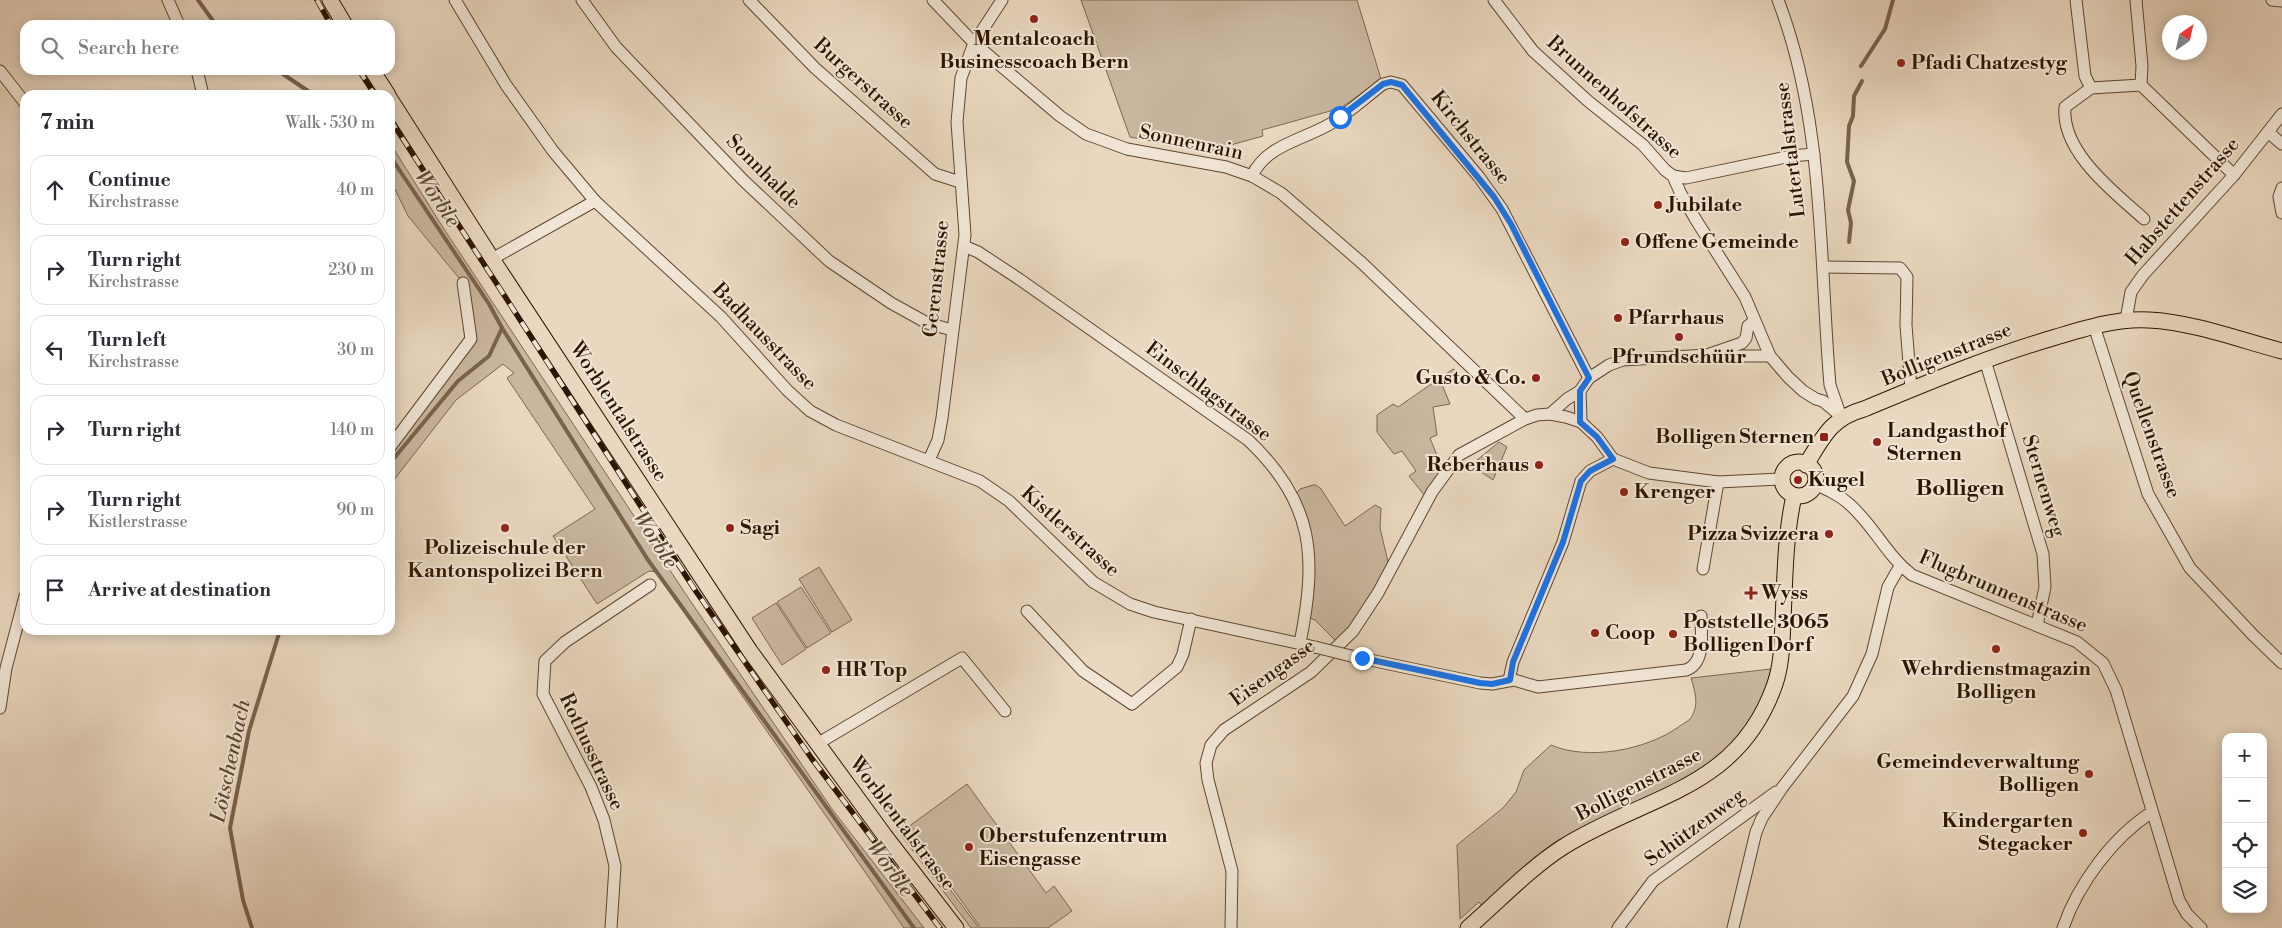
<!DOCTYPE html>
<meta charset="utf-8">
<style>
:root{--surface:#fff;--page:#f2f2f3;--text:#2b2b33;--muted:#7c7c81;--line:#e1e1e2}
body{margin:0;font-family:"Libre Bodoni",serif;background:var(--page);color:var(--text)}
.controls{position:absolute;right:15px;bottom:15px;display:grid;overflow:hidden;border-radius:10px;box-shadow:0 2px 12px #0003}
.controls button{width:45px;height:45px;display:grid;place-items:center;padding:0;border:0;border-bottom:1px solid var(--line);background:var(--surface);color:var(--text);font:25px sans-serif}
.compass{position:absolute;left:2162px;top:15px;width:45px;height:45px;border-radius:50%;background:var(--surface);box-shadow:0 2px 12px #0003;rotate:34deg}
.stop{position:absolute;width:15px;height:15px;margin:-11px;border:4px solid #1a73e8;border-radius:50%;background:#fff}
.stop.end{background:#1a73e8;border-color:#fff;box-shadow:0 1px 5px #0008}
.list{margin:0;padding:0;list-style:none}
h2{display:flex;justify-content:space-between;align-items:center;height:65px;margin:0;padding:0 20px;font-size:21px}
h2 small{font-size:16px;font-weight:400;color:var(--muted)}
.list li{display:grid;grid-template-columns:32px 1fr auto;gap:15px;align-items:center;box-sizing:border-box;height:70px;margin:0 10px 10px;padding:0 10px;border:1px solid var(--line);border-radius:15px}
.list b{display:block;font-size:19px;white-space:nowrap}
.list p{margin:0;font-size:16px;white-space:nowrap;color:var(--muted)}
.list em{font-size:16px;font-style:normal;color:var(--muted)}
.icon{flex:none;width:28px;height:28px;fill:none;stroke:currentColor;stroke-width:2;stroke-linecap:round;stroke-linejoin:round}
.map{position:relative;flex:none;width:2282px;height:928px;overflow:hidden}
.search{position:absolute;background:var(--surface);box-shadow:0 2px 12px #0003;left:20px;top:20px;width:375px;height:55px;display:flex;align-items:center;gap:12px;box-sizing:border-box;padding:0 18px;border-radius:15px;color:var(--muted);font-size:19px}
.panel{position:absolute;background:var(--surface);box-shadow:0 2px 12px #0003;left:20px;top:90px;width:375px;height:545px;border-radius:15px}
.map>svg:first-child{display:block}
.green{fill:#c9b69f;stroke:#7c6650}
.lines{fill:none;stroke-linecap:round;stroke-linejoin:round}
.stream{stroke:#78624c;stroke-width:4}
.minor-casing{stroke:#5d4630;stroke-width:13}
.major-casing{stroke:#2e1500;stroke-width:17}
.minor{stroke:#f1e5d5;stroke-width:11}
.major{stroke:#e9d7bf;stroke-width:15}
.rail-casing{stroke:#2e1500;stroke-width:5.5}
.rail{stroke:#f1e5d5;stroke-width:4;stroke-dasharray:11;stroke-linecap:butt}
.minor-bridge-casing{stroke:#5d4630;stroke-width:13;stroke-linecap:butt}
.minor-bridge{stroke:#f1e5d5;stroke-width:11}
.route{stroke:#1a73e8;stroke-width:6}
.poi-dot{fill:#8f2418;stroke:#f1e5d5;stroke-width:2}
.labels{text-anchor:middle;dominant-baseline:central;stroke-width:4;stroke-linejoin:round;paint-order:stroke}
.poi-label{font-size:20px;font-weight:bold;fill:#2e1500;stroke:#f1e5d5;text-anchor:start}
.street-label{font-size:20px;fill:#2e1500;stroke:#f1e5d5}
.water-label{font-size:21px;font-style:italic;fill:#5f4832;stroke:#f1e5d5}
.quarter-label{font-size:22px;font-weight:bold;fill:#2e1500;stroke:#f1e5d5}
</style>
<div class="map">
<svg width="2282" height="928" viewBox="0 0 2282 928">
<rect width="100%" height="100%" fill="#e9d7bf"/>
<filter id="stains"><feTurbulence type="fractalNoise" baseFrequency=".004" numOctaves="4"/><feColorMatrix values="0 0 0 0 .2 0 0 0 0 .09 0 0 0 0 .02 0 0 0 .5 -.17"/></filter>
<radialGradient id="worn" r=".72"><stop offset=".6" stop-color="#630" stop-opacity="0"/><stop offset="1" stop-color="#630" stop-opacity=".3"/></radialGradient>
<g class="green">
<path d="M 1081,0 L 1357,0 L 1381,79 L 1341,108 L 1262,130 L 1263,136 L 1209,151 L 1130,137 Z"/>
<path d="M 390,143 L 442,226 L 687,596 L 832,809 L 924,928 L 904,928 L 656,572 L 649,571 L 597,604 L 553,536 L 595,509 L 507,378 L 514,373 L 503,364 L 456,400 L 390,485 L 390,447 L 471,338 L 463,283 L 408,216 L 390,179 Z"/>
<path d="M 1453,369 L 1458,372 L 1441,382 L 1450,404 L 1433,407 L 1437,435 L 1430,438 L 1442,468 L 1425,496 L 1409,476 L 1416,471 L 1402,451 L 1394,454 L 1377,432 L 1377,415 L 1393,404 L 1398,407 Z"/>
<path d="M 1499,442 L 1507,447 L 1493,480 L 1471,465 Z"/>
<path d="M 1313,485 L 1316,485 L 1321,489 L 1345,526 L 1375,505 L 1381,508 L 1380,528 L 1389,566 L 1370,600 L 1340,639 L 1335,640 L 1315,620 L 1310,618 C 1318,575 1317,532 1297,493 L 1300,489 Z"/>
<path d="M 819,567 L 852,620 L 832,632 L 799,579 Z"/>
<path d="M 801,587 L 831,633 L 807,648 L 777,602 Z"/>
<path d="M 776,603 L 806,649 L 782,665 L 752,618 Z"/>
<path d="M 1771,669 C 1766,687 1760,706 1750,722 C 1708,787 1615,803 1554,843 C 1528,861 1505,885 1482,906 L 1479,902 L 1460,919 L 1457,845 L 1503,808 L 1516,792 L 1524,770 L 1551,745 C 1588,761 1645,750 1677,728 C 1681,725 1687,722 1690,719 C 1700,705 1695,692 1691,678 Z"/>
<path d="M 967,784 L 1046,893 L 1054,886 L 1072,911 L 1048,928 L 981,928 L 908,827 Z"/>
<path d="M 906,831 L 979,928 L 971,928 L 901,835 Z"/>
</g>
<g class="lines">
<g class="stream">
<path d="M 198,0 L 216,25"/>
<path d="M 1861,66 L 1885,29 L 1893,0"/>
<path d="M 277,70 L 314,95"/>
<path d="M 390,156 L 489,304 L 502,328 L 648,560 L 914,928"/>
<path d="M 1849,242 L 1851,223 L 1848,210 L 1854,181 L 1847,162 L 1849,126 L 1853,116 L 1854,96 L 1862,81"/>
<path d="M 390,463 L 458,381 L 489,356 L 502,328"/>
<path d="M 252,928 L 243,900 L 230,828 L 249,731 L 280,630"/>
</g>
<defs>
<g id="minor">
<path d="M 168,0 L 179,25"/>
<path d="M 455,0 L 506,85 L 553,151 L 595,201"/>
<path d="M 582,0 L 616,47 L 743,180 L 829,261 L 891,303 L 927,323 L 952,330"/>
<path d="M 749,0 L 815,68 L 935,174 L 960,182"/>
<path d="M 933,0 L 974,43 L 1060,116 L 1086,134 L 1127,149 L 1226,167 L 1252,176 L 1281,193 L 1362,263 L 1525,419"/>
<path d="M 1494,0 L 1533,51 L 1588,101 L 1643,145 L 1665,170 L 1673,176 L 1680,192 L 1696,220 L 1745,297 L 1770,356 L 1788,377 L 1803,391 L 1816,399 L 1823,401 L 1842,417"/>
<path d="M 1778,0 C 1825,122 1819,257 1830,385 L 1840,414"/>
<path d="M 2076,0 L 2085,76 L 2091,88"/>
<path d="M 2136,0 L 2142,66 L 2141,85"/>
<path d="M 2272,0 L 2282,1"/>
<path d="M 197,70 L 203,95"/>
<path d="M 0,71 L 25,103"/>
<path d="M 2268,132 L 2282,144"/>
<path d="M 1252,176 C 1266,145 1303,140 1330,124 C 1349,113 1366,97 1383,84 L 1391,82 L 1402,85 L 1479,177 L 1502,209 L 1589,378"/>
<path d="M 1673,176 L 1686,178 L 1791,156 L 1814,154"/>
<path d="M 2282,188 L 2279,197 L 2282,213"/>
<path d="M 2144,219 C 2114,192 2061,152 2065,107 L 2091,88 L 2141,85 L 2234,175"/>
<path d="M 964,246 L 978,252 L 1019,279 L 1248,440 C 1315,503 1317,558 1300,643"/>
<path d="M 492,259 L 595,201 L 721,317 L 787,390 L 810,411 L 836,425 L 980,481 L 1009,501 L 1093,582 L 1130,604 L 1154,612 L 1315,647"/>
<path d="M 1823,267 L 1900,268 L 1907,277 L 1906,325 L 1911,389"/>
<path d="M 2126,320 L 2131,292 L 2143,275 L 2234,175 L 2282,114"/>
<path d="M 2094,326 L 2148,494 L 2190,568 L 2253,635 L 2282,663"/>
<path d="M 1714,356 L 1770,356"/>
<path d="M 1985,360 L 2043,554 L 2045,587 L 2037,625"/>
<path d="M 1550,414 L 1567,399 L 1580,391"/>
<path d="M 1581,422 L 1580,391 L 1589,378 L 1609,365 L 1623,360 L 1707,355 L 1742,343 L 1746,338 L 1748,326 L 1754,321"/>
<path d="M 390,447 L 471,339 L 463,283"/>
<path d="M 929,460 L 938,440 L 942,418 L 965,235 L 957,122 L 961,78 L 974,43 L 1002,0"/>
<path d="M 1814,484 C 1826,489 1838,494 1848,503 C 1873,524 1886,555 1912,575 L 2077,642 L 2103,663 L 2116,690 L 2179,900 L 2187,914 L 2201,928"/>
<path d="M 1703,569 L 1718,482"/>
<path d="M 1027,611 L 1083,671 L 1132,704 L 1177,667 L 1183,654 L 1191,619"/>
<path d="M 1351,656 L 1480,683 L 1492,684 L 1514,680 L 1538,687 L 1686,670 C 1706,663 1701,633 1701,616"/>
<path d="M 1509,680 L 1513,662 L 1563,542 L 1581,481 L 1590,471 L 1613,459"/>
<path d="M 0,708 L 6,668 L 25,596"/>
<path d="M 817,744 L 962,658 L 1005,711"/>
<path d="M 611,928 L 615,866 L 604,820 L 591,787 L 543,694 L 545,661 L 565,642 L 650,585"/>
<path d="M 1231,928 L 1232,871 L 1208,780 L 1206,763 L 1211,745 L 1224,730 L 1311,672 L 1353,631 L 1378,593 L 1432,492 L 1459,455 L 1525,419 L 1537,415 L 1550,414 L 1566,417 L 1581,422 L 1597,437 L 1613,459 L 1649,473 L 1718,482 L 1782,479"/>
<path d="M 1618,928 L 1653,881 L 1776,792"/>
<path d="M 1733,928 L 1756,832 L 1762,818 L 1782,788 L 1853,696 L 1872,654 L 1888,587 L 1900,566"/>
<path d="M 2063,928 C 2078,884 2113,837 2152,812"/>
</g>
<g id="major">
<path d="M 330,0 L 345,25"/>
<path d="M 372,70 L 388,95"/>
<path d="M 390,99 L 492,259 L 750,651 L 885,836 L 956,928"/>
<circle cx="1799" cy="479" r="17"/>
<path d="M 1806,465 C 1823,437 1831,418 1864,409 C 1927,383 1990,356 2056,337 C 2086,328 2117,318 2149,320 C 2192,322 2240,340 2282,351"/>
<path d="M 1468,928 C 1499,901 1529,869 1563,847 C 1647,794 1738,791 1775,684 C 1782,664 1782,641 1783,620 C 1785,578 1785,536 1794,496"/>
</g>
</defs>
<use href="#minor" class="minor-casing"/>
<use href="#major" class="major-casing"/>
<use href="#minor" class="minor"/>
<use href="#major" class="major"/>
<defs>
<g id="rail">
<path d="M 317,0 L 331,25"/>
<path d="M 359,70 L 375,95"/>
<path d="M 390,119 L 695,590 L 812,759 L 940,928"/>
</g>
</defs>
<use href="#rail" class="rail-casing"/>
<use href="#rail" class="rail"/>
<defs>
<path id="minor-bridge" d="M 1315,647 L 1351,656"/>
</defs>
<use href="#minor-bridge" class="minor-bridge-casing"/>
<use href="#minor-bridge" class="minor-bridge"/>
</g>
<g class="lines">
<path class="route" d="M 1340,117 L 1383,84 L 1391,82 L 1402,85 L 1494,197 L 1511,224 L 1589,378 L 1580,391 L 1580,422 L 1597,437 L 1613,459 L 1590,471 L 1581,481 L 1563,542 L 1513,662 L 1510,680 L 1492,684 L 1480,683 L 1362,658"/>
</g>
<g class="poi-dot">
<circle cx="1034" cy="19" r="5"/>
<circle cx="1901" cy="63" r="5"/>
<circle cx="1658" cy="205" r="5"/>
<circle cx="1625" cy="242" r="5"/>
<circle cx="1618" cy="318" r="5"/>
<circle cx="1679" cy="337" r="5"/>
<circle cx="1536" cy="378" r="5"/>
<rect x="1819" y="432" width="10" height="10" rx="2.5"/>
<circle cx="1877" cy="442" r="5"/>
<circle cx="1539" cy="465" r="5"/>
<circle cx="1798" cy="480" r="5"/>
<circle cx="1624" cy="492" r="5"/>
<circle cx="505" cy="528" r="5"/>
<circle cx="730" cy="528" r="5"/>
<circle cx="1829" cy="534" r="5"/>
<path d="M1748.5 585.5h5v5h5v5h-5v5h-5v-5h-5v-5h5z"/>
<circle cx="1595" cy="633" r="5"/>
<circle cx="1673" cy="634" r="5"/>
<circle cx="1996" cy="649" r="5"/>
<circle cx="826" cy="670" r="5"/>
<circle cx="2089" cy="774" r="5"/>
<circle cx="2083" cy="833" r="5"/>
<circle cx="969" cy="847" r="5"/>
</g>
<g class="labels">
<g class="poi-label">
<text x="1034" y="39" text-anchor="middle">Mentalcoach<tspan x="1034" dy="23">Businesscoach Bern</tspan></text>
<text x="1911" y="63">Pfadi Chatzestyg</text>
<text x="1668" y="205">Jubilate</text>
<text x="1635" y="242">Offene Gemeinde</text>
<text x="1628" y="318">Pfarrhaus</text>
<text x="1679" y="357" text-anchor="middle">Pfrundschüür</text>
<text x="1526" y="378" text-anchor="end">Gusto &amp; Co.</text>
<text x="1887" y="431">Landgasthof<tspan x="1887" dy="23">Sternen</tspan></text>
<text x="1814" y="437" text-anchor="end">Bolligen Sternen</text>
<text x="1529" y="465" text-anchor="end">Reberhaus</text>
<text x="1808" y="480">Kugel</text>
<text x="1634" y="492">Krenger</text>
<text x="740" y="528">Sagi</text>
<text x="1819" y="534" text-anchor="end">Pizza Svizzera</text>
<text x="505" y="548" text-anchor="middle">Polizeischule der<tspan x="505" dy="23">Kantonspolizei Bern</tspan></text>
<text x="1761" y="593">Wyss</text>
<text x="1683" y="622">Poststelle 3065<tspan x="1683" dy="23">Bolligen Dorf</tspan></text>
<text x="1605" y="633">Coop</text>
<text x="1996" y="669" text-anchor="middle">Wehrdienstmagazin<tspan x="1996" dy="23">Bolligen</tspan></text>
<text x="836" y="670">HR Top</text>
<text x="2079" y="762" text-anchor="end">Gemeindeverwaltung<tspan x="2079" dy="23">Bolligen</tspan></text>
<text x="2073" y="821" text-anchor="end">Kindergarten<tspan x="2073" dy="23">Stegacker</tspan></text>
<text x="979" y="836">Oberstufenzentrum<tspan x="979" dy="23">Eisengasse</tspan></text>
</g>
<g class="street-label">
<text transform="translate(863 84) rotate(42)">Burgerstrasse</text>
<text transform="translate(1614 98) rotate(42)">Brunnenhofstrasse</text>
<text transform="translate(1470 138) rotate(51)">Kirchstrasse</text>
<text transform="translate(1191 143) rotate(12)">Sonnenrain</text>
<text transform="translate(1791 150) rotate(-97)">Lutertalstrasse</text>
<text transform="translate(763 172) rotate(45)">Sonnhalde</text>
<text transform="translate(2183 202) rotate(-49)">Habstettenstrasse</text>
<text transform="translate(937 279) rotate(-84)">Gerenstrasse</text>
<text transform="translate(764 337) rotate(46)">Badhausstrasse</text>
<text transform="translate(1947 355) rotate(-22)">Bolligenstrasse</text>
<text transform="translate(1208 392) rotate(37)">Einschlagstrasse</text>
<text transform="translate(618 412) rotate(57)">Worblentalstrasse</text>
<text transform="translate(2151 435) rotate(70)">Quellenstrasse</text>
<text transform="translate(2043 486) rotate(73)">Sternenweg</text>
<text transform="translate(1070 532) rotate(42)">Kistlerstrasse</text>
<text transform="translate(2003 592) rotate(23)">Flugbrunnenstrasse</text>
<text transform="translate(1273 673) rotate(-36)">Eisengasse</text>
<text transform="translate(591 752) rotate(65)">Rothusstrasse</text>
<text transform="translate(1639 785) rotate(-27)">Bolligenstrasse</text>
<text transform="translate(902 824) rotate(53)">Worblentalstrasse</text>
<text transform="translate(1695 828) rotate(-36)">Schützenweg</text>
</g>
<g class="water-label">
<text transform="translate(437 199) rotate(56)">Worble</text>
<text transform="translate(655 540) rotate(57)">Worble</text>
<text transform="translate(231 761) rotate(-78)">Lötschenbach</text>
<text transform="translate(890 869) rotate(54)">Worble</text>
</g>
<g class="quarter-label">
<text x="1960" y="488">Bolligen</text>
</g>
</g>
<rect width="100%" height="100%" filter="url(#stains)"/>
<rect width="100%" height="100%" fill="url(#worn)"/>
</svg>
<div class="controls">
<button>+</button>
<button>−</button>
<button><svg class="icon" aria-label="locate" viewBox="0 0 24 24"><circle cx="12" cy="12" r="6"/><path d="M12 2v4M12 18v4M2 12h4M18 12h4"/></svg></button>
<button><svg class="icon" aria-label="layers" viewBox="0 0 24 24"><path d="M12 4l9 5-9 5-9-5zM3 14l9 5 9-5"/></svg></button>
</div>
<svg class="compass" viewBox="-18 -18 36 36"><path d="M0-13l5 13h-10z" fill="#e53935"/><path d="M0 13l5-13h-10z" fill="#7c7c81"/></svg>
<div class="stop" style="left:1340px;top:117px"></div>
<div class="stop end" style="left:1362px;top:658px"></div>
<div class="search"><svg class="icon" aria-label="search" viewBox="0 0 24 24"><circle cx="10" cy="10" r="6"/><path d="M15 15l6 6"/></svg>Search here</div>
<section class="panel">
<h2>7 min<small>Walk · 530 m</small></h2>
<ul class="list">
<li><svg class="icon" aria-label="ahead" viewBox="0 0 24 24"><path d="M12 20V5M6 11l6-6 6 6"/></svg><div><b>Continue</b><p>Kirchstrasse</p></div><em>40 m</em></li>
<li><svg class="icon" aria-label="right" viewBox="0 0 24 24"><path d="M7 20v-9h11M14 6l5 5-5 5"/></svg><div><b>Turn right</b><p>Kirchstrasse</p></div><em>230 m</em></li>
<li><svg class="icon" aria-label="left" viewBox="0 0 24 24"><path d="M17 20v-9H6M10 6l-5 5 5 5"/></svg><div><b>Turn left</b><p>Kirchstrasse</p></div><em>30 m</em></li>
<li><svg class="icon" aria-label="right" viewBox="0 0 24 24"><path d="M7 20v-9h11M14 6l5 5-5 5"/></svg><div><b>Turn right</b></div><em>140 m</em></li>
<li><svg class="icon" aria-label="right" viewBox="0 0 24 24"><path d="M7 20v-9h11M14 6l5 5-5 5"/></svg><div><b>Turn right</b><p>Kistlerstrasse</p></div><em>90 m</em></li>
<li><svg class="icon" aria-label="arrive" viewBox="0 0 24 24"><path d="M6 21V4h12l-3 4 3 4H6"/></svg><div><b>Arrive at destination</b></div></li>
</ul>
</section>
</div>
